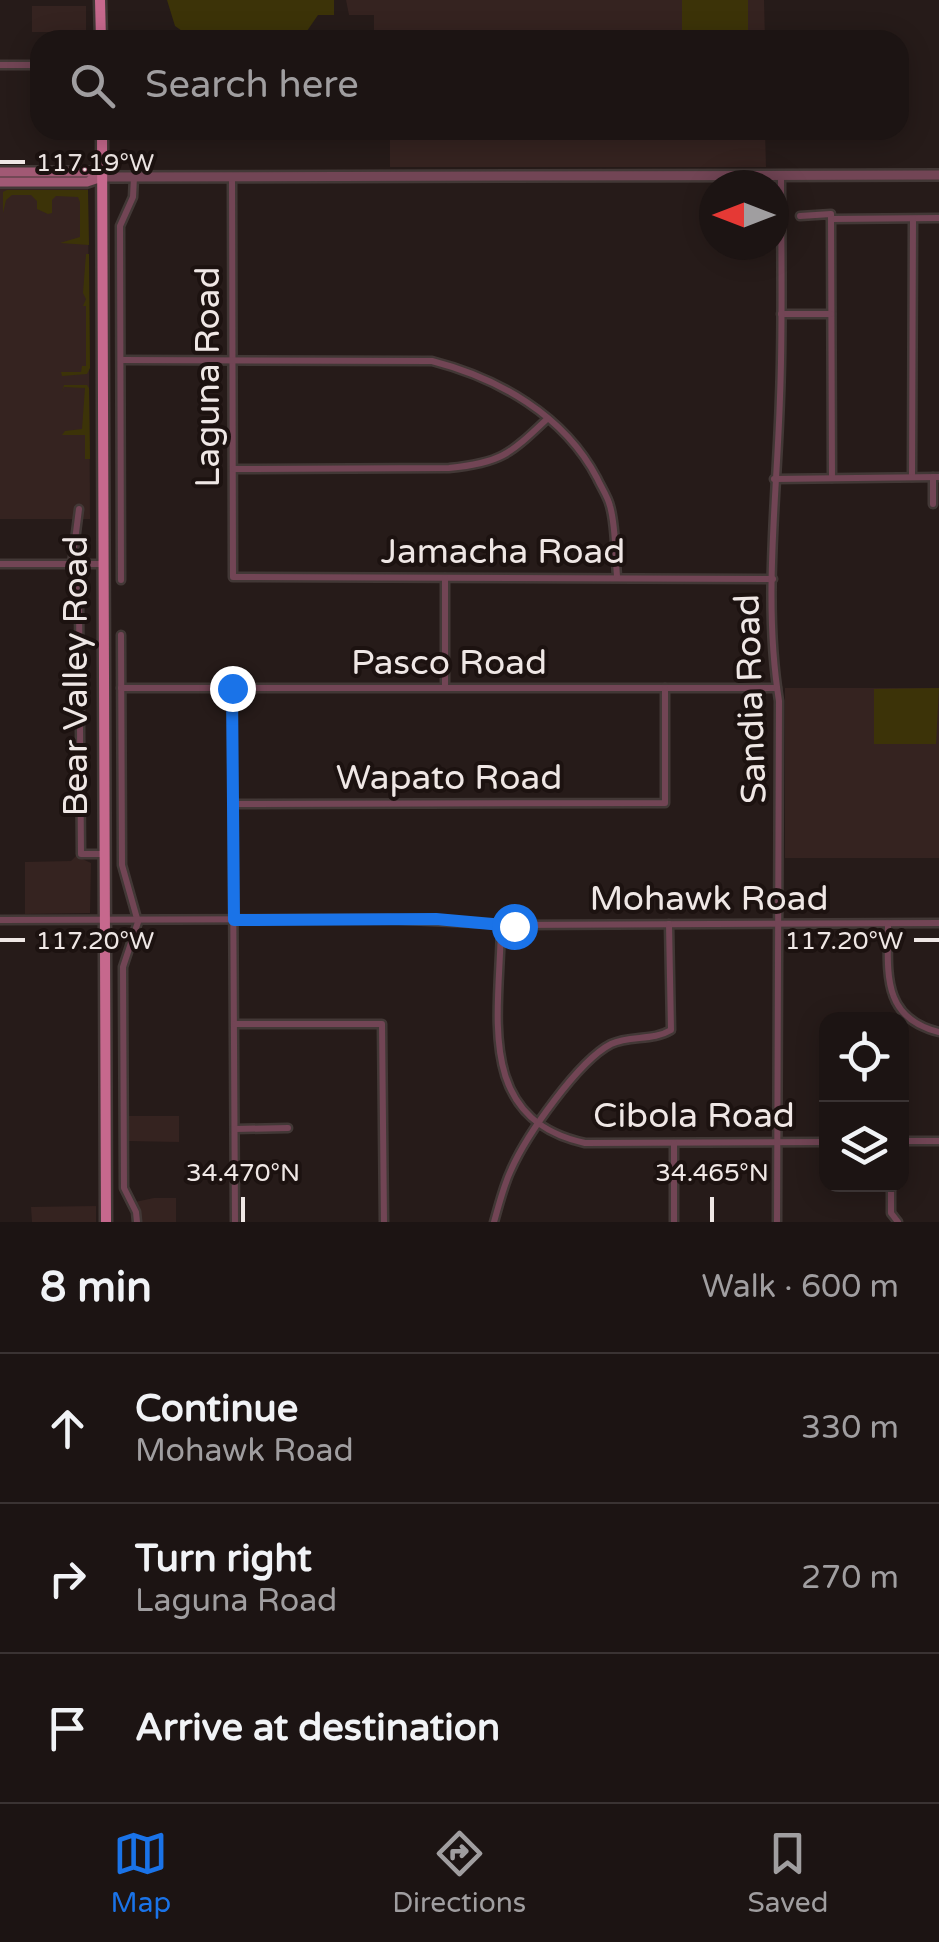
<!DOCTYPE html>
<meta charset="utf-8">
<style>
:root{--surface:#1c1413;--page:#292121;--text:#f1f3f6;--muted:#a09ea0;--line:#3a3333;--accent:#1a73e8}
body{margin:0;font-family:"Varela Round",sans-serif;background:var(--page);color:var(--text)}
.controls{position:absolute;right:30px;bottom:30px;display:grid;overflow:hidden;border-radius:20px;box-shadow:0 5px 25px #0003}
.controls button{width:90px;height:90px;display:grid;place-items:center;padding:0;border:0;border-bottom:2px solid var(--line);background:var(--surface);color:var(--text);font:50px sans-serif}
.compass{position:absolute;left:699px;top:170px;width:90px;height:90px;border-radius:50%;background:var(--surface);box-shadow:0 5px 25px #0003;rotate:270deg}
.stop{position:absolute;width:30px;height:30px;margin:-22px;border:8px solid #1a73e8;border-radius:50%;background:#fff}
.stop.end{background:#1a73e8;border-color:#fff;box-shadow:0 2px 10px #0008}
.list{margin:0;padding:0;list-style:none}
h2{display:flex;justify-content:space-between;align-items:center;height:130px;margin:0;padding:0 40px;font-size:42px}
h2 small{font-size:32px;font-weight:400;color:var(--muted)}
.list li{display:grid;grid-template-columns:65px 1fr auto;gap:30px;align-items:center;box-sizing:border-box;height:150px;padding:0 40px;border-top:2px solid var(--line)}
.list b{display:block;font-size:38px;white-space:nowrap}
.list p{margin:0;font-size:32px;white-space:nowrap;color:var(--muted)}
.list em{font-size:32px;font-style:normal;color:var(--muted)}
.icon{flex:none;width:55px;height:55px;fill:none;stroke:currentColor;stroke-width:2;stroke-linecap:round;stroke-linejoin:round}
.map{position:relative;flex:none;width:939px;height:1222px;overflow:hidden}
.search{position:absolute;background:var(--surface);box-shadow:0 5px 25px #0003;left:30px;right:30px;top:30px;height:110px;display:flex;align-items:center;gap:25px;box-sizing:border-box;padding:0 35px;border-radius:30px;color:var(--muted);font-size:38px}
.sheet{height:580px;background:var(--surface)}
nav{display:flex;justify-content:space-around;align-items:center;box-sizing:border-box;height:140px;border-top:2px solid var(--line);background:var(--surface);font-size:28px;color:var(--muted)}
nav a{display:grid;justify-items:center;gap:5px}
nav .on{color:var(--accent)}
.map>svg:first-child{display:block}
.built{fill:#352320}
.green{fill:#3c3308}
.lines{fill:none;stroke-linecap:round;stroke-linejoin:round}
.minor-casing{stroke:#423836;stroke-width:11}
.tertiary-casing{stroke:#423836;stroke-width:14}
.secondary-casing{stroke:#423836;stroke-width:14}
.primary-casing{stroke:#423836;stroke-width:15}
.minor{stroke:#724555;stroke-width:6}
.tertiary{stroke:#724555;stroke-width:9}
.secondary{stroke:#a15974;stroke-width:9}
.primary{stroke:#c6688d;stroke-width:10}
.route{stroke:#1a73e8;stroke-width:12}
.ticks{fill:none;stroke:#efe7e5;stroke-width:4}
.labels{text-anchor:middle;dominant-baseline:central;stroke-width:8;stroke-linejoin:round;paint-order:stroke}
.street-label{font-size:35px;fill:#efe7e5;stroke:#1c1210}
.ticks-label{font-size:25px;text-anchor:middle;fill:#efe7e5;stroke:#1c1210;stroke-width:8;stroke-linejoin:round;paint-order:stroke}
</style>
<div class="map">
<svg width="939" height="1222" viewBox="0 0 939 1222">
<rect width="100%" height="100%" fill="#261b19"/>
<g class="built">
<path d="M 346,0 L 764,0 L 765,40 L 374,40 L 374,15 L 349,15 Z"/>
<rect x="32" y="6" width="54" height="26"/>
<path d="M 390,130 L 765,130 L 766,167 L 390,167 Z"/>
<path d="M 88,188 L 90,519 L 0,519 L 0,189 Z"/>
<rect x="785" y="688" width="154" height="170"/>
<path d="M 76,856 L 91,863 L 90,913 L 25,914 L 25,862 L 71,861 Z"/>
<path d="M 128,1116 L 179,1116 L 179,1142 L 128,1141 Z"/>
<path d="M 154,1198 L 176,1198 L 176,1222 L 142,1222 L 135,1202 Z"/>
<path d="M 96,1206 L 96,1222 L 32,1222 L 31,1207 Z"/>
</g>
<g class="green">
<path d="M 167,0 L 334,0 L 334,15 L 318,15 L 307,31 L 296,40 L 195,40 L 175,26 Z"/>
<rect x="682" y="0" width="66" height="40"/>
<path d="M 7,190 L 88,190 L 89,245 L 60,243 L 80,237 L 80,202 L 78,197 L 56,196 L 52,200 L 52,213 L 48,214 L 37,209 L 37,201 L 31,195 L 12,195 L 6,200 L 3,213 L 3,192 Z"/>
<path d="M 86,254 L 89,254 L 90,368 L 87,374 L 62,376 L 61,372 L 81,372 L 82,366 L 86,366 L 86,306 L 83,306 L 86,299 L 83,293 Z"/>
<path d="M 64,385 L 87,385 L 89,388 L 90,459 L 85,459 L 85,435 L 62,435 L 65,431 L 82,429 L 85,388 L 64,387 L 62,392 Z"/>
<path d="M 939,688 L 936,744 L 874,744 L 874,689 Z"/>
</g>
<g class="lines">
<defs>
<g id="minor">
<path d="M 0,65 L 40,65"/>
<path d="M 232,176 L 233,577 L 773,579"/>
<path d="M 800,216 L 831,214 L 831,219 L 939,218"/>
<path d="M 831,219 L 832,478"/>
<path d="M 781,314 L 831,314"/>
<path d="M 121,360 L 432,361 C 498,378 564,415 597,478 C 601,487 608,497 610,506 C 616,527 615,554 617,576"/>
<path d="M 234,469 L 449,468 C 501,463 510,454 547,419"/>
<path d="M 912,477 L 913,219"/>
<path d="M 774,479 L 939,477"/>
<path d="M 933,504 L 933,477"/>
<path d="M 79,509 L 72,564 L 79,601 L 81,854 L 104,854"/>
<path d="M 0,564 L 103,564"/>
<path d="M 445,578 L 445,687"/>
<path d="M 121,580 L 120,226 L 133,197 L 134,177"/>
<path d="M 121,635 L 122,865 L 138,922 L 123,967 L 124,1188 L 136,1212 L 137,1222"/>
<path d="M 121,688 L 777,688"/>
<path d="M 232,688 L 235,1222"/>
<path d="M 234,804 L 665,803 L 665,688"/>
<path d="M 0,920 L 388,919 L 514,925 L 939,923"/>
<path d="M 888,924 C 888,972 881,1018 939,1032"/>
<path d="M 501,925 C 500,1013 474,1119 585,1143 L 826,1142"/>
<path d="M 235,1024 L 382,1024 L 384,1222"/>
<path d="M 235,1129 L 288,1128"/>
<path d="M 902,1141 L 939,1141"/>
<path d="M 891,1184 L 891,1213 L 898,1222"/>
<path d="M 494,1222 C 499,1205 503,1187 511,1170 C 526,1136 578,1061 611,1044 C 630,1035 653,1041 671,1030 L 669,924"/>
<path d="M 674,1222 L 674,1143"/>
<path d="M 777,1222 L 779,701 C 763,601 777,498 780,397 C 783,323 781,249 781,176"/>
</g>
<path id="tertiary" d="M 102,177 L 939,175"/>
<g id="secondary">
<path d="M 0,172 L 88,172 L 100,176"/>
<path d="M 0,182 L 87,182 L 102,177"/>
</g>
<g id="primary">
<path d="M 100,0 L 101,40"/>
<path d="M 102,130 L 106,1222"/>
</g>
</defs>
<use href="#minor" class="minor-casing"/>
<use href="#tertiary" class="tertiary-casing"/>
<use href="#secondary" class="secondary-casing"/>
<use href="#primary" class="primary-casing"/>
<use href="#minor" class="minor"/>
<use href="#tertiary" class="tertiary"/>
<use href="#secondary" class="secondary"/>
<use href="#primary" class="primary"/>
</g>
<g class="lines">
<path class="route" d="M 232,688 L 234,920 L 436,919 L 514,926"/>
</g>
<path class="ticks" d="M 0,162 L 25,162M 0,940 L 25,940M 914,940 L 939,940M 243,1197 L 243,1222M 712,1197 L 712,1222"/>
<g class="labels">
<g class="street-label">
<text transform="translate(208 377) rotate(-90)">Laguna Road</text>
<text x="503" y="552">Jamacha Road</text>
<text x="449" y="663">Pasco Road</text>
<text transform="translate(76 676) rotate(-90)">Bear Valley Road</text>
<text transform="translate(751 699) rotate(-92)">Sandia Road</text>
<text x="449" y="778">Wapato Road</text>
<text x="709" y="899">Mohawk Road</text>
<text x="694" y="1116">Cibola Road</text>
</g>
</g>
<g class="ticks-label">
<text x="95" y="171">117.19°W</text>
<text x="844" y="949">117.20°W</text>
<text x="95" y="949">117.20°W</text>
<text x="243" y="1181">34.470°N</text>
<text x="712" y="1181">34.465°N</text>
</g>
</svg>
<div class="controls">
<button><svg class="icon" aria-label="locate" viewBox="0 0 24 24"><circle cx="12" cy="12" r="6"/><path d="M12 2v4M12 18v4M2 12h4M18 12h4"/></svg></button>
<button><svg class="icon" aria-label="layers" viewBox="0 0 24 24"><path d="M12 4l9 5-9 5-9-5zM3 14l9 5 9-5"/></svg></button>
</div>
<svg class="compass" viewBox="-18 -18 36 36"><path d="M0-13l5 13h-10z" fill="#e53935"/><path d="M0 13l5-13h-10z" fill="#a09ea0"/></svg>
<div class="stop" style="left:514px;top:926px"></div>
<div class="stop end" style="left:232px;top:688px"></div>
<div class="search"><svg class="icon" aria-label="search" viewBox="0 0 24 24"><circle cx="10" cy="10" r="6"/><path d="M15 15l6 6"/></svg>Search here</div>
</div>
<section class="sheet">
<h2>8 min<small>Walk · 600 m</small></h2>
<ul class="list">
<li><svg class="icon" aria-label="ahead" viewBox="0 0 24 24"><path d="M12 20V5M6 11l6-6 6 6"/></svg><div><b>Continue</b><p>Mohawk Road</p></div><em>330 m</em></li>
<li><svg class="icon" aria-label="right" viewBox="0 0 24 24"><path d="M7 20v-9h11M14 6l5 5-5 5"/></svg><div><b>Turn right</b><p>Laguna Road</p></div><em>270 m</em></li>
<li><svg class="icon" aria-label="arrive" viewBox="0 0 24 24"><path d="M6 21V4h12l-3 4 3 4H6"/></svg><div><b>Arrive at destination</b></div></li>
</ul>
</section>
<nav>
<a class="on"><svg class="icon" aria-label="map" viewBox="0 0 24 24"><path d="M3 6l6-2 6 2 6-2v14l-6 2-6-2-6 2zM9 4v14M15 6v14"/></svg>Map</a>
<a><svg class="icon" aria-label="directions" viewBox="0 0 24 24"><path d="M12 3l9 9-9 9-9-9zM9 14v-3h6M13 9l2 2-2 2"/></svg>Directions</a>
<a><svg class="icon" aria-label="saved" viewBox="0 0 24 24"><path d="M7 4h10v16l-5-4-5 4z"/></svg>Saved</a>
</nav>
